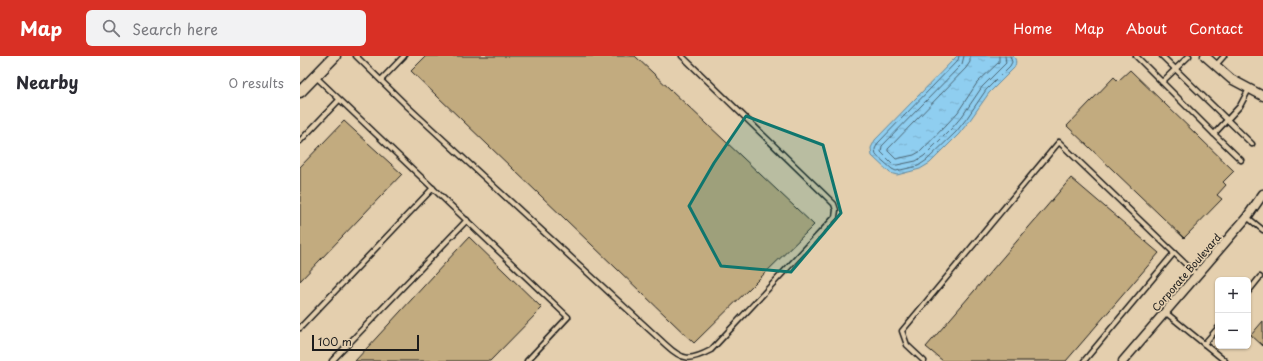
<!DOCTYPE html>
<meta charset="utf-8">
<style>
:root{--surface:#fff;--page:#f2f2f3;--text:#2b2b33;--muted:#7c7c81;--line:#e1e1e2;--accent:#d93025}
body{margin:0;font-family:"Playpen Sans",sans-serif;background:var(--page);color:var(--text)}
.controls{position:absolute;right:12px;bottom:12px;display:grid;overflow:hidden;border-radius:6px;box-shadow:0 1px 3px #0004}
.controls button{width:36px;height:36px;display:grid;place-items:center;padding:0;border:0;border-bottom:1px solid var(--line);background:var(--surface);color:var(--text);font:20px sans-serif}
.scale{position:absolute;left:12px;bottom:10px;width:107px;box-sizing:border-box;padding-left:4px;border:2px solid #1c1c1c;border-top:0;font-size:11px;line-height:14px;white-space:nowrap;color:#1c1c1c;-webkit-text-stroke:3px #e4cfae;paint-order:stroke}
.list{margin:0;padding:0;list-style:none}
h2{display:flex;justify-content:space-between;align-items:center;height:52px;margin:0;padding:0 16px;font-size:17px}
h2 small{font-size:13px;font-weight:400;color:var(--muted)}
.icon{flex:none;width:22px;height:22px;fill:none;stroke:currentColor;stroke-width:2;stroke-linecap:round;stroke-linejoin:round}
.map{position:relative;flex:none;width:963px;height:305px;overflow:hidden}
header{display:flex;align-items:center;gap:24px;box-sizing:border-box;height:56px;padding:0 20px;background:var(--accent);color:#fff}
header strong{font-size:19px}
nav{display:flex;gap:22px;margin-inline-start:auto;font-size:14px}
.search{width:280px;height:36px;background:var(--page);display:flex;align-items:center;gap:10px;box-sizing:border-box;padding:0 14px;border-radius:6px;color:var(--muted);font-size:15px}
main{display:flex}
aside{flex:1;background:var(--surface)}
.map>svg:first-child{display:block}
.water{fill:url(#water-ripples);stroke:#61879b}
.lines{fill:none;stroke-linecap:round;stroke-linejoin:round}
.shore{stroke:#4a6371;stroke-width:1}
.building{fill:#c2ab7f;stroke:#1c1c1c}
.service-casing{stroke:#1c1c1c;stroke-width:7}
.minor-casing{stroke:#1c1c1c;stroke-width:11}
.tertiary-casing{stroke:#1c1c1c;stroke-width:13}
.service{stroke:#e4cfae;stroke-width:4}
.minor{stroke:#e4cfae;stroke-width:8}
.tertiary{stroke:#e4cfae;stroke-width:10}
.marked{fill:#0f766e;fill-opacity:0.2;stroke:#0f766e;stroke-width:3;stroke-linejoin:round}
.labels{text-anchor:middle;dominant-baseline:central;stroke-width:3.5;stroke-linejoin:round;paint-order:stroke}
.street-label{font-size:10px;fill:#1c1c1c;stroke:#e4cfae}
</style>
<header>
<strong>Map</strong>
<div class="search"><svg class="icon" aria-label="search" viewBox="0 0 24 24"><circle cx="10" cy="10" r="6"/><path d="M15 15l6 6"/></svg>Search here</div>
<nav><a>Home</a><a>Map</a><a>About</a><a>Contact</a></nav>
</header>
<main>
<aside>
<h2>Nearby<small>0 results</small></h2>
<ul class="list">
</ul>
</aside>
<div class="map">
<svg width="963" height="305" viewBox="0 0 963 305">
<defs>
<pattern id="water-ripples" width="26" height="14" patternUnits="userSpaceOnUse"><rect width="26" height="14" fill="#8fcef0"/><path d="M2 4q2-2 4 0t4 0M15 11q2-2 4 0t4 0" fill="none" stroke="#7bb0cd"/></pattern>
</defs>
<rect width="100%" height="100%" fill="#e4cfae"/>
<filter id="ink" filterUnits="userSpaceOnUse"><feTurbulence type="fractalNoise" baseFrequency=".025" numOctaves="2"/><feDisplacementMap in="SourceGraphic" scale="8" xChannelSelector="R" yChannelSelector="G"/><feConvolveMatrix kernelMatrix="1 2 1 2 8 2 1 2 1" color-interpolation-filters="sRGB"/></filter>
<g filter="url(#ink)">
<path class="water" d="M 657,0 L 713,0 C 717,4 716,8 714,12 L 689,37 L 670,64 L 659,78 L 630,107 L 620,113 L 597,119 L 590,117 L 572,100 L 571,92 L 575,84 Z"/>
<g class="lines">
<g class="shore">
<path d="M 659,0 L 658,4 L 578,87 L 575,93 L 576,99 L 592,113 L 596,115 L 618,110 L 627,104 L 656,76 L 667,62 L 686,34 L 710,10 L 712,6 L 710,0"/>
<path d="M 664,0 L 662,8 L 582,90 L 581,96 L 594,109 L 597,109 L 616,105 L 624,100 L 652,72 L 663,59 L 682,31 L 706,7 L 705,0"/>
<path d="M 670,0 L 670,6 L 666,12 L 588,93 L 588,95 L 596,103 L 614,99 L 621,95 L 647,68 L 658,56 L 677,27 L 699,6 L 699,0"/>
</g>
</g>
<g class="building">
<path d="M 126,0 L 335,0 L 514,169 L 394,287 L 111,15 Z"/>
<path d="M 830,14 L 934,115 L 923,126 L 926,129 L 917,139 L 922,143 L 884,182 L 767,70 L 814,21 L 818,25 Z"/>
<path d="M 44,65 L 102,118 L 0,225 L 0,111 Z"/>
<path d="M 771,122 L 859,197 L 766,305 L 643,305 L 626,291 Z"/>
<path d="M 169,181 L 242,252 L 190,305 L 55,305 Z"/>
<path d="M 963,265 L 963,290 L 951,279 Z"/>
</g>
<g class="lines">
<defs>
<g id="service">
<path d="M 56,0 L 107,50 L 366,289 C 383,305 390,305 411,294 L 535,161 L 536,154 L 534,148 L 382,0"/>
<path d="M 836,0 L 862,26"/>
<path d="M 862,0 L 952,88"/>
<path d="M 889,0 L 862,26 L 914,78 L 940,50 L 949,33"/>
<path d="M 916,9 L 924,0"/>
<path d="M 16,21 L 268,261 L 227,305"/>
<path d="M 81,24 L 104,0"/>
<path d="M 914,78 L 941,104"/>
<path d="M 0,85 L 39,44"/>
<path d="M 947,161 L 963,174"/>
<path d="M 948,236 L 960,221"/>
<path d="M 865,256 L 925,305"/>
<path d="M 0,272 L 133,132"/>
<path d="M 904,288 L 918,272"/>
<path d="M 32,305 L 167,164"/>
<path d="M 624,305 L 607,289 L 602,275 L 759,86 L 897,219"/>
<path d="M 784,305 L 874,197"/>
</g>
<g id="minor">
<path d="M 905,0 L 931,23 L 963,40"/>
<path d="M 823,305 L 947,161 L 963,138"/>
</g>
<path id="tertiary" d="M 0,36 L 35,0"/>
</defs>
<use href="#service" class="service-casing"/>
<use href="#minor" class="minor-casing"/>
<use href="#tertiary" class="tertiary-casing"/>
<use href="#service" class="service"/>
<use href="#minor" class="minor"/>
<use href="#tertiary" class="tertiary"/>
</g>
</g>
<path class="marked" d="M 446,60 L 523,89 L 541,157 L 491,216 L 421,210 L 389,150 L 414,107 Z"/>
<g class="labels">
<g class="street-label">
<text transform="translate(886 216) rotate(-49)">Corporate Boulevard</text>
</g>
</g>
</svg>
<div class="controls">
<button>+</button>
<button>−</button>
</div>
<div class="scale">100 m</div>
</div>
</main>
